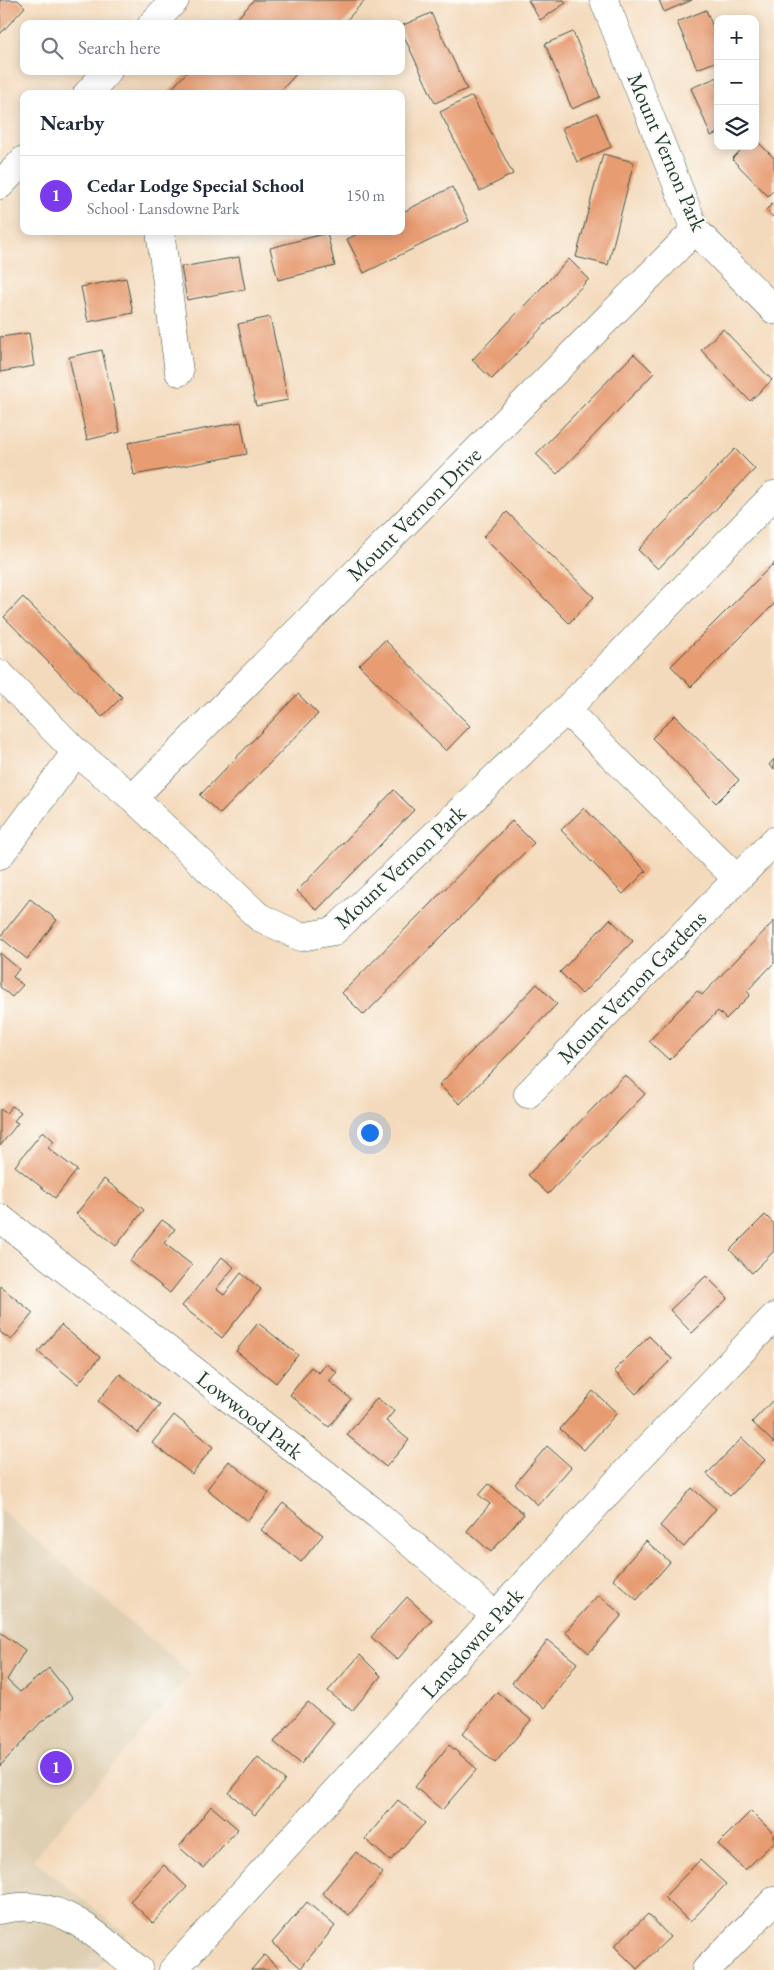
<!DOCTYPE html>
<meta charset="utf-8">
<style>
:root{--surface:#fff;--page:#f6f6f7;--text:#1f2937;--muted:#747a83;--line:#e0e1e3;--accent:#7c3aed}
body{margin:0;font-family:"EB Garamond",serif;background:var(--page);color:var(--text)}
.controls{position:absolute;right:15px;top:15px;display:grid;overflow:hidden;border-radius:10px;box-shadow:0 2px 12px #0003}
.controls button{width:45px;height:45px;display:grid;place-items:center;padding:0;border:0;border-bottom:1px solid var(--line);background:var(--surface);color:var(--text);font:25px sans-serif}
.you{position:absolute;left:369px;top:1132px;width:18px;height:18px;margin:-12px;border:4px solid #fff;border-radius:50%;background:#1a73e8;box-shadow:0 0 0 8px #1a73e833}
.badge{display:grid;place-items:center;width:32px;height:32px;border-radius:50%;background:var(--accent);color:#fff;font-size:16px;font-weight:700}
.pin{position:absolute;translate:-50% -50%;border:2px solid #fff;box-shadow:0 1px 5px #0006}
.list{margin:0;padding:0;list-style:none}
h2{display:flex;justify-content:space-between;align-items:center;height:65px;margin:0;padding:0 20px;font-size:21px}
h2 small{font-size:16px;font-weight:400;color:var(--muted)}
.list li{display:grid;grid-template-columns:32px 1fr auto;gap:15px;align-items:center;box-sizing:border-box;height:80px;padding:0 20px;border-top:1px solid var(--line)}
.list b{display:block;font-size:19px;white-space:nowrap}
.list p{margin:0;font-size:16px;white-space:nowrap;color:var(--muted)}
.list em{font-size:16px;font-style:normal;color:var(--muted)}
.icon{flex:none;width:28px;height:28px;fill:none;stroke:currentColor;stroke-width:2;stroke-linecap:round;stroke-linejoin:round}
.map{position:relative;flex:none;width:774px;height:1970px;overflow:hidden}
.search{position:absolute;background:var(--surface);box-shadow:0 2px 12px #0003;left:20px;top:20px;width:385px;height:55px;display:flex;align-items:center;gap:12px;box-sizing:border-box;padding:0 18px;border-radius:10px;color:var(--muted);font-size:19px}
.panel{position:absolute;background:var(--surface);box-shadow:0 2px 12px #0003;left:20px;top:90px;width:385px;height:145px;border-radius:10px}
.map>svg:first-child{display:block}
.built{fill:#dfcfb2}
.building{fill:#e79c72}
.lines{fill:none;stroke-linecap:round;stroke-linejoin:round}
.minor-casing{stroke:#3f5548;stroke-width:29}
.minor{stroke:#fff;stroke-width:28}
.labels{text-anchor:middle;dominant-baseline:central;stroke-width:4;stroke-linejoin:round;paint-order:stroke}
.street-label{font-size:22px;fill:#1f3d34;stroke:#fdfcf7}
</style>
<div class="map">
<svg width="774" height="1970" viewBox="0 0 774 1970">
<rect width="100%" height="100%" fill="#fdfcf7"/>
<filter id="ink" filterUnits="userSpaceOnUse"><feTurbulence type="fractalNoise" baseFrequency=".02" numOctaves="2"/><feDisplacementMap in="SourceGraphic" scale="10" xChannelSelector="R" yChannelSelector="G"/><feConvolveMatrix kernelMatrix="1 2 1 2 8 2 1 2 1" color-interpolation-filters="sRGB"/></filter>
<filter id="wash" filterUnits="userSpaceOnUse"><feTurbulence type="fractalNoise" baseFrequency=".0096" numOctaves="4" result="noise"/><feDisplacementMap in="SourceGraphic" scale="20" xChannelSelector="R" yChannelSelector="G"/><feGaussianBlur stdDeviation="1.12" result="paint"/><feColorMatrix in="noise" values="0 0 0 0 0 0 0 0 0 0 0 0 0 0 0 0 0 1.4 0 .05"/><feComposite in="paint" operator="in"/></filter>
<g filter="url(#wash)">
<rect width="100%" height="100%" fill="#f4dabc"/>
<path class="built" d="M 0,1509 L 191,1674 L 33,1859 L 127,1935 L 95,1970 L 0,1970 Z"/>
<g id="blocks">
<g class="building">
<path d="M 0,0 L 18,0 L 25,7 L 0,34 Z"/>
<path d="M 254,0 L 365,0 L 343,24 L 232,24 Z"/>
<path d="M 528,0 L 564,0 L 566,3 L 540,20 Z"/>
<path d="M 659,0 L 692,0 L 664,12 Z"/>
<path d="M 706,10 L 718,39 L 718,61 L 697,69 L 677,22 Z"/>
<path d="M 431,13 L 467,89 L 435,103 L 401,30 L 401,26 Z"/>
<path d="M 573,32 L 600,97 L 572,109 L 545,44 Z"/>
<path d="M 188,71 L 299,71 L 278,94 L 167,94 Z"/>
<path d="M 718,77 L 718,133 L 711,136 L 691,88 Z"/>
<path d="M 472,96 L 513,174 L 480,191 L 440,112 Z"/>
<path d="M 597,113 L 611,147 L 577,162 L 562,128 Z"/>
<path d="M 755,139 L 774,158 L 774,190 L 768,196 L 732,159 L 745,146 L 755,146 Z"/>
<path d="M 603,154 L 634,162 L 608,265 L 576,257 Z"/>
<path d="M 452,187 L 469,221 L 364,273 L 347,239 L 364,231 L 401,231 L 401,213 Z"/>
<path d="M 774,202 L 774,218 L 766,210 Z"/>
<path d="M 327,233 L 335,266 L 278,280 L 270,248 Z"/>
<path d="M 239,257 L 245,289 L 187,300 L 181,267 Z"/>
<path d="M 569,259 L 589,279 L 492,379 L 472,360 Z"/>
<path d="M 126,278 L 133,313 L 88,322 L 81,287 Z"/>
<path d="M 270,317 L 288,400 L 256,406 L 238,324 Z"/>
<path d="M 723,329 L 772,380 L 750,401 L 701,350 Z"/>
<path d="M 29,333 L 34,366 L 0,372 L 0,337 Z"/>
<path d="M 102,350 L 120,432 L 87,440 L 69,357 Z"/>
<path d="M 634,354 L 654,373 L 557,474 L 536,454 Z"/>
<path d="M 241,422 L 247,454 L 134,475 L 128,443 Z"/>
<path d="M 735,449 L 755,469 L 658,569 L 638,550 Z"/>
<path d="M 507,512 L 594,597 L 569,623 L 483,537 Z"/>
<path d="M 774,563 L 774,604 L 691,687 L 671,666 Z"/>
<path d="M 23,597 L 122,697 L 102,717 L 4,617 Z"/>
<path d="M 385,640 L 470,726 L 446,751 L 359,665 Z"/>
<path d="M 298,694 L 318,714 L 220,814 L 200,795 Z"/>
<path d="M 675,715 L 739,780 L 716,803 L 652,738 Z"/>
<path d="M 774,759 L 774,769 L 769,765 Z"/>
<path d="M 394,790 L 414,810 L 317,910 L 297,891 Z"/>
<path d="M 584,808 L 646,871 L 623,894 L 561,830 Z"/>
<path d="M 512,821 L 534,843 L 364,1015 L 342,993 Z"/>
<path d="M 30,899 L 57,920 L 27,959 L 0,937 Z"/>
<path d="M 610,919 L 633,941 L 582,994 L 560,972 Z"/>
<path d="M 774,921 L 774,963 L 747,991 L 750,995 L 726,1019 L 718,1011 L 669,1060 L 649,1041 L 697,991 L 702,995 Z"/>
<path d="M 0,953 L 19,969 L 13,977 L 23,985 L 12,997 L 0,987 Z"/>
<path d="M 537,984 L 557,1004 L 460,1104 L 439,1085 Z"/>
<path d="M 625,1075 L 645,1094 L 548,1194 L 528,1175 Z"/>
<path d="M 12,1106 L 21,1112 L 14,1121 L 18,1123 L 0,1146 L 0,1109 L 6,1113 Z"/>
<path d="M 43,1131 L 54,1141 L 48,1148 L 77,1170 L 55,1198 L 15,1166 Z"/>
<path d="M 104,1179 L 144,1210 L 116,1246 L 76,1214 Z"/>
<path d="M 765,1215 L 774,1224 L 774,1251 L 752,1273 L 730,1250 Z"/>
<path d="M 162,1220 L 175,1229 L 164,1243 L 192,1265 L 170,1293 L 130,1261 Z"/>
<path d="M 222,1257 L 234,1267 L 216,1289 L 224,1295 L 241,1273 L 261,1289 L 222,1338 L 182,1306 Z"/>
<path d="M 706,1276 L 728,1298 L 692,1333 L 670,1310 Z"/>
<path d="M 0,1286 L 33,1313 L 11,1340 L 0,1332 Z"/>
<path d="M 258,1323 L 298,1355 L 276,1383 L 236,1351 Z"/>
<path d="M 61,1325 L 100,1357 L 78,1384 L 38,1352 Z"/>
<path d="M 649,1336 L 672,1359 L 636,1394 L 614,1371 Z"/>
<path d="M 326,1364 L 337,1372 L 329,1381 L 351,1399 L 329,1427 L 290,1395 L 311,1367 L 319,1373 Z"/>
<path d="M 120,1374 L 160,1405 L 138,1433 L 98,1401 Z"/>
<path d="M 593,1391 L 617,1413 L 584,1450 L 560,1429 Z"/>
<path d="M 377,1398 L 394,1411 L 386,1421 L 409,1440 L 386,1467 L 347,1435 Z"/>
<path d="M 774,1399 L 774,1443 L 752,1422 Z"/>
<path d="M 174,1415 L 213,1447 L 192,1474 L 152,1443 Z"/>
<path d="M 742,1438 L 765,1460 L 730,1496 L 707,1474 Z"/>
<path d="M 547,1446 L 571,1467 L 538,1505 L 515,1484 Z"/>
<path d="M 229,1461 L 269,1493 L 247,1521 L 207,1489 Z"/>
<path d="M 489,1484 L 524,1514 L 491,1552 L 467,1531 L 490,1504 L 479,1495 Z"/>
<path d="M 692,1488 L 716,1509 L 684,1547 L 660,1526 Z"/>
<path d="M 283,1503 L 323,1535 L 301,1562 L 261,1530 Z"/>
<path d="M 646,1541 L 670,1562 L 637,1600 L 613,1579 Z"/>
<path d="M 598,1595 L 622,1615 L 589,1653 L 565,1632 Z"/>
<path d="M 407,1597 L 432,1620 L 397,1660 L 371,1637 Z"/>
<path d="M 0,1632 L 25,1650 L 7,1680 L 20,1692 L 49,1668 L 73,1698 L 41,1722 L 0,1766 Z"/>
<path d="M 548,1640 L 577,1663 L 544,1708 L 512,1683 Z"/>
<path d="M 360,1655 L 381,1676 L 352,1711 L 328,1691 Z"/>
<path d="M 497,1692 L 531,1720 L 495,1763 L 462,1734 Z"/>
<path d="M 308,1702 L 334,1723 L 301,1764 L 274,1742 Z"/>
<path d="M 449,1745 L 477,1769 L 442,1810 L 415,1787 Z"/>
<path d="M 258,1757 L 285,1780 L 255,1815 L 229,1793 Z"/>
<path d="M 398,1800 L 425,1823 L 390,1861 L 365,1839 Z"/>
<path d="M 211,1806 L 238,1829 L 203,1868 L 179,1847 Z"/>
<path d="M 751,1811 L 774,1834 L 774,1842 L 745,1870 L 718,1844 Z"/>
<path d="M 356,1852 L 383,1873 L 349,1915 L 322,1893 Z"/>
<path d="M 700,1860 L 726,1884 L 690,1922 L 664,1897 Z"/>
<path d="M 164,1865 L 187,1887 L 153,1923 L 130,1901 Z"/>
<path d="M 307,1902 L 335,1926 L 301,1968 L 272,1943 Z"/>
<path d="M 648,1914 L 670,1937 L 637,1969 L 614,1946 Z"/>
<path d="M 264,1955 L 281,1970 L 251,1970 Z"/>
</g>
</g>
</g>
<g filter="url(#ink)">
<use href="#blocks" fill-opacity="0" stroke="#3f5548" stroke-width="1"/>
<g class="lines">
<defs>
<g id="minor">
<path d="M 604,0 L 695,230 L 774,310"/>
<path d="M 152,24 L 175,0"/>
<path d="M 87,94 L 108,71"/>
<path d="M 0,185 L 24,160"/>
<path d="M 160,231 L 179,372"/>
<path d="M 0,674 L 76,752 L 133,798 L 259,917 L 301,937 L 334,931 L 566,710 L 774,495"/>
<path d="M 566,710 L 737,879"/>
<path d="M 133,798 L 695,230"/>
<path d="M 0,855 L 76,752"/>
<path d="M 528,1094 L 774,841"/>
<path d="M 0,1218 L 379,1516 L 496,1616"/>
<path d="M 0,1910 C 61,1895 95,1935 139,1970"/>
<path d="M 173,1970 L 639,1458 L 774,1317"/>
<path d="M 706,1970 L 774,1901"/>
</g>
</defs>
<use href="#minor" class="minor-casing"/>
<use href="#minor" class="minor"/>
</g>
</g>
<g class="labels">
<g class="street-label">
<text transform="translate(667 152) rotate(67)">Mount Vernon Park</text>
<text transform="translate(414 514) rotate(-45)">Mount Vernon Drive</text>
<text transform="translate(400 867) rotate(-43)">Mount Vernon Park</text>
<text transform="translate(632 987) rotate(-46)">Mount Vernon Gardens</text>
<text transform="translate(250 1415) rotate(38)">Lowwood Park</text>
<text transform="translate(472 1643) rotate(-48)">Lansdowne Park</text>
</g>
</g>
</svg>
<div class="controls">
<button>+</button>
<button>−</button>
<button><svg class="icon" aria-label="layers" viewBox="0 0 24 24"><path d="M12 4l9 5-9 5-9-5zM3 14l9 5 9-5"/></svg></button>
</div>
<div class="you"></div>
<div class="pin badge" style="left:56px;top:1767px">1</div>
<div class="search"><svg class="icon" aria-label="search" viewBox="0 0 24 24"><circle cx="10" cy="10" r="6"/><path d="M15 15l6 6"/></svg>Search here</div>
<section class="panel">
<h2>Nearby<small></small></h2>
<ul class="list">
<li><span class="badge">1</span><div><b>Cedar Lodge Special School</b><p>School · Lansdowne Park</p></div><em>150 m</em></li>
</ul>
</section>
</div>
